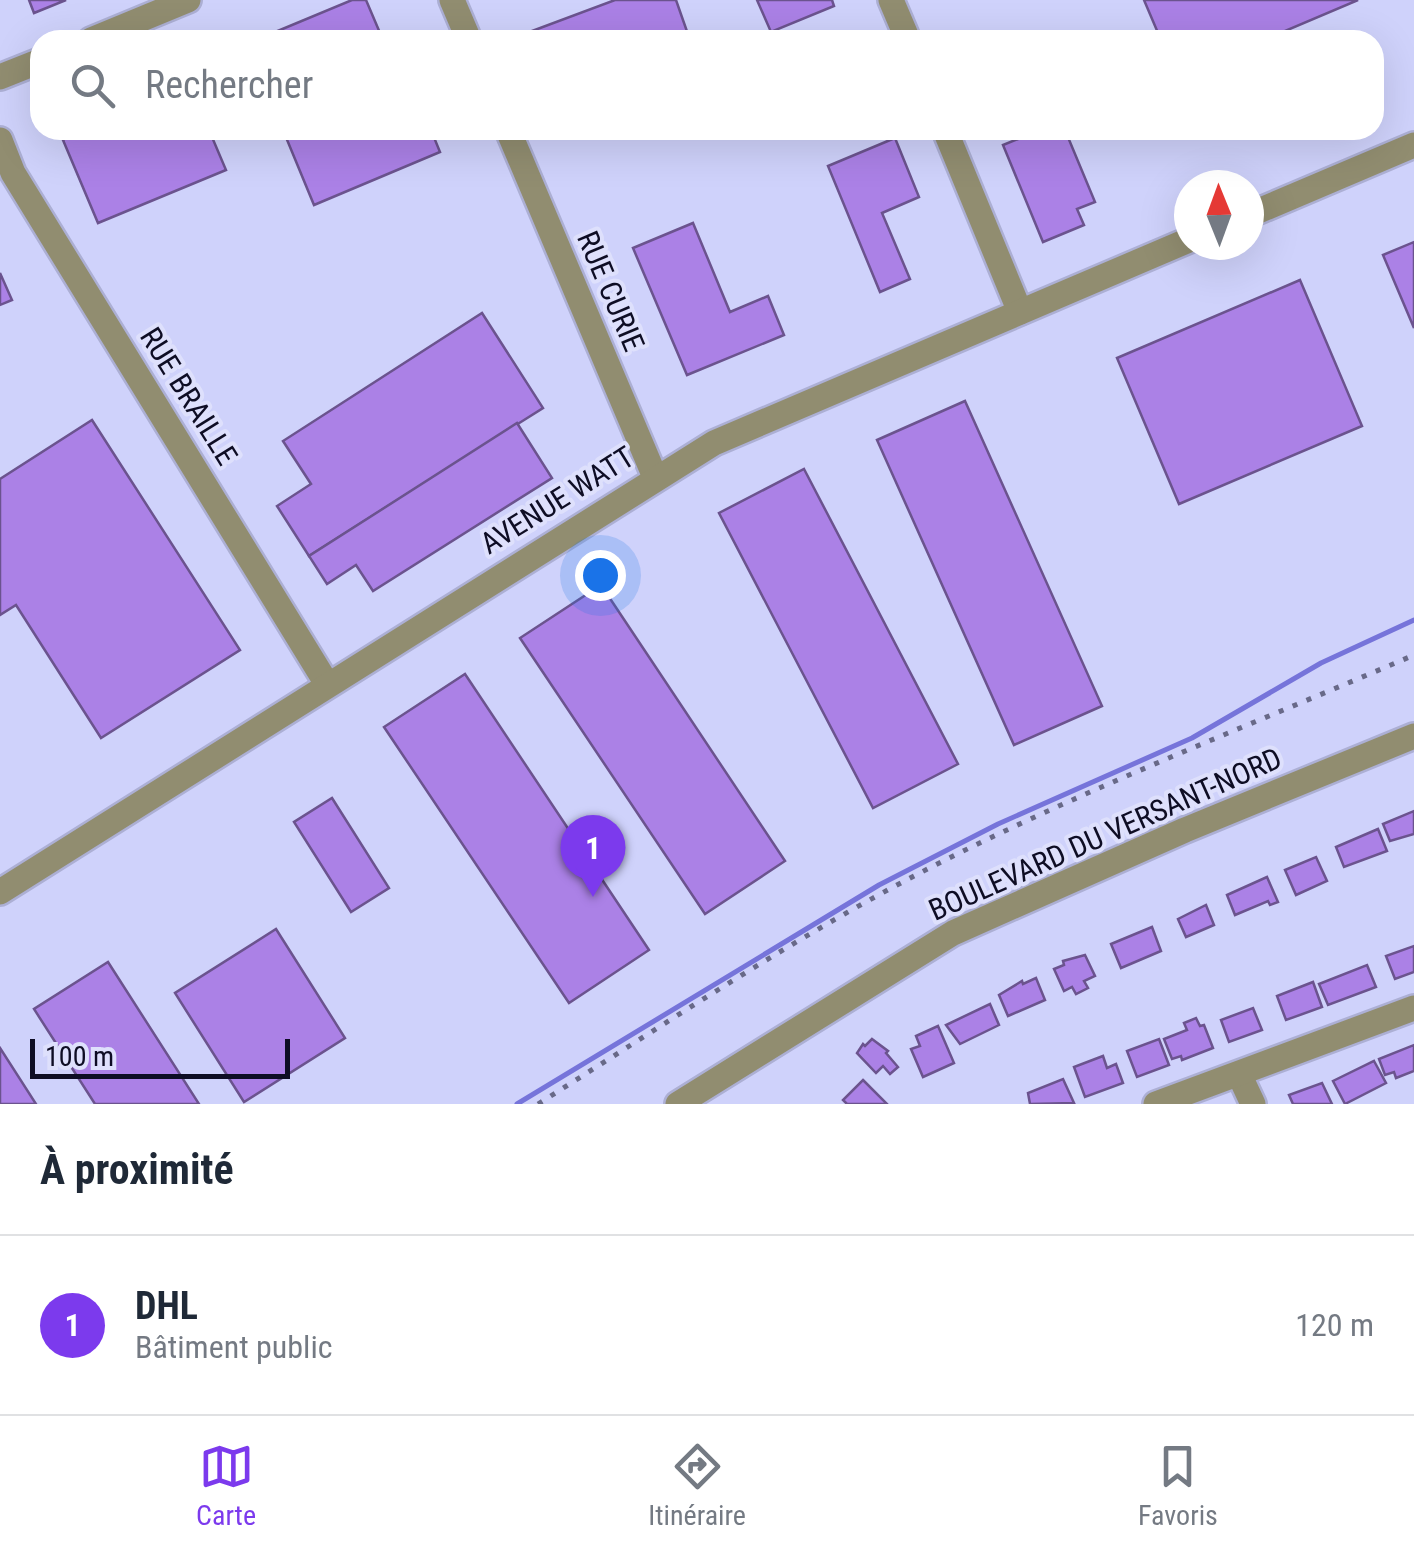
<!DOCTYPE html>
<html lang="fr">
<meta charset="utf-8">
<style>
:root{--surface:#fff;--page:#f6f6f7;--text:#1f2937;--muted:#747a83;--line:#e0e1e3;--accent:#7c3aed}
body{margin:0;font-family:"Roboto Condensed",sans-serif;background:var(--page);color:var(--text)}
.compass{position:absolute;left:1174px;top:170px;width:90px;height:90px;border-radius:50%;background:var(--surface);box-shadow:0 10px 40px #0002;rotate:359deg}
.scale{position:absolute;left:30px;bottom:25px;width:260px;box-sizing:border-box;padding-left:10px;border:5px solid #0e0d24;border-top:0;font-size:28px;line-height:35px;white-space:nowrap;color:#0e0d24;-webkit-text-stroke:8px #dee0fc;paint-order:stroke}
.you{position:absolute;left:600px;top:575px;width:35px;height:35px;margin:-25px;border:8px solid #fff;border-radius:50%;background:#1a73e8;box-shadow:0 0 0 15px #1a73e833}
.badge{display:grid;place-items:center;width:65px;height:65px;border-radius:50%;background:var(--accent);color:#fff;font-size:32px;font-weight:700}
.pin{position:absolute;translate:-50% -82px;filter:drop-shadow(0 2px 5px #0008)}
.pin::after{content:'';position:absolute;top:52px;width:35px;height:30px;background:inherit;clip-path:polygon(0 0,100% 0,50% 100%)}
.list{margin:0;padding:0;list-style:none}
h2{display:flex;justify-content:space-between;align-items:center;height:130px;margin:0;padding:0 40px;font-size:42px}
h2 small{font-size:32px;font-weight:400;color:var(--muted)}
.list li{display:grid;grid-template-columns:65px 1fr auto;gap:30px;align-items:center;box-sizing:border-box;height:180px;padding:0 40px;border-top:2px solid var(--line)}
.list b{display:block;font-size:38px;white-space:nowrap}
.list p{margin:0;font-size:32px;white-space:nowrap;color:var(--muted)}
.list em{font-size:32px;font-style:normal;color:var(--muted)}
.icon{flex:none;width:55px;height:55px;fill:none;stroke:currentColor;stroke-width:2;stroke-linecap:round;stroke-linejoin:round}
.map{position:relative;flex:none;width:1414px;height:1104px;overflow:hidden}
.search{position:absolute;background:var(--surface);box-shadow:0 10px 40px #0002;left:30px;right:30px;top:30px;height:110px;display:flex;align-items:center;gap:25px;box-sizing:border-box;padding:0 35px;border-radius:30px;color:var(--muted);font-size:38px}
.sheet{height:310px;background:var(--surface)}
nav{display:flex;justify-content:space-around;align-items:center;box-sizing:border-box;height:140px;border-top:2px solid var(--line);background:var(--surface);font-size:28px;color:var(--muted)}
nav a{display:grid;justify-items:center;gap:5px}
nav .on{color:var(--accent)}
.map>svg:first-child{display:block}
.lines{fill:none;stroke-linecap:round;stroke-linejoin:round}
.stream{stroke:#7674da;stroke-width:5}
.building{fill:#ab81e6;stroke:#6b538e;stroke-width:2.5}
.minor-casing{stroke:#acafd4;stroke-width:30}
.minor{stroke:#918d70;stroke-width:25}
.rail{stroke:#686988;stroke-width:5;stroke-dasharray:5 10;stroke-linecap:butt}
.labels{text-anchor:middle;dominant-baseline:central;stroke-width:8;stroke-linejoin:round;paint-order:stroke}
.street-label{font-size:30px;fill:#0e0d24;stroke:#dee0fc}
</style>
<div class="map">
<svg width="1414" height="1104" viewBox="0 0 1414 1104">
<rect width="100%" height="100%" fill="#cfd2fb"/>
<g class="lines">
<path class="stream" d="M 517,1104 L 879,885 L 998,824 L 1192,738 L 1321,663 L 1414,620"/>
</g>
<g class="building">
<path d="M 29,0 L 66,0 L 34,13 Z"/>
<path d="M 352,0 L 366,0 L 383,40 L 256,40 Z"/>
<path d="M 615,0 L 676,0 L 690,40 L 536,40 L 532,31 Z"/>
<path d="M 757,0 L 832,0 L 834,6 L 771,32 Z"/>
<path d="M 1144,0 L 1358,0 L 1264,40 L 1161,40 Z"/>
<path d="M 81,130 L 209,130 L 226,170 L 98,223 L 63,140 Z"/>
<path d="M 283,130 L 431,130 L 440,152 L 314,205 Z"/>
<path d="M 1014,130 L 1065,130 L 1095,202 L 1077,209 L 1084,225 L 1043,242 L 1003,145 L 1018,139 Z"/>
<path d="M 895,138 L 919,197 L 882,213 L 910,279 L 880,292 L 828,166 Z"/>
<path d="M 693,223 L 730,312 L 768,296 L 784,335 L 687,375 L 633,248 Z"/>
<path d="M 1414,242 L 1414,328 L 1383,255 Z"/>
<path d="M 0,273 L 12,300 L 0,305 Z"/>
<path d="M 1300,280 L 1362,426 L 1179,504 L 1117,358 Z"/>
<path d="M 482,313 L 543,408 L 309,556 L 277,506 L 311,484 L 283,441 Z"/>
<path d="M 965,401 L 1102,706 L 1014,745 L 877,440 Z"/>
<path d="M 92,420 L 240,650 L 101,738 L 16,605 L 0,615 L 0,479 Z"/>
<path d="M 517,423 L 552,478 L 373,591 L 356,565 L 327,584 L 309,556 Z"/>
<path d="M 804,469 L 958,764 L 873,808 L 719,513 Z"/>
<path d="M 601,585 L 785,861 L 705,914 L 520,638 Z"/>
<path d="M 465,674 L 649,950 L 569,1003 L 384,727 Z"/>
<path d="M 332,798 L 389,888 L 351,912 L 294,822 Z"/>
<path d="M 1414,811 L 1414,834 L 1390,841 L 1383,824 Z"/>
<path d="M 1378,829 L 1387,851 L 1344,867 L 1336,847 Z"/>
<path d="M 1316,857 L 1327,881 L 1296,895 L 1285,870 Z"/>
<path d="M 1267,877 L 1278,902 L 1270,905 L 1268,901 L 1235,915 L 1227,895 Z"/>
<path d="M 1206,905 L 1214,925 L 1186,937 L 1178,919 Z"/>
<path d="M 1152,927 L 1161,951 L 1121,968 L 1111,944 Z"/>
<path d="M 276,929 L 345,1038 L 244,1102 L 175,993 Z"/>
<path d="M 1414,946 L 1414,972 L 1395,979 L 1386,956 Z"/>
<path d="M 1085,955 L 1095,976 L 1084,981 L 1088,988 L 1076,994 L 1072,987 L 1064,991 L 1054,969 L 1064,965 L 1063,961 Z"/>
<path d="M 108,962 L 199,1104 L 95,1104 L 34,1009 Z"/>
<path d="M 1367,965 L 1376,987 L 1328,1005 L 1319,984 Z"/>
<path d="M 1036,978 L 1045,1000 L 1008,1016 L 999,995 L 1022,981 L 1023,984 Z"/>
<path d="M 1313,982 L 1322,1007 L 1286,1020 L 1277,996 Z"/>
<path d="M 990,1004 L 999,1025 L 960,1044 L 946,1025 Z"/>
<path d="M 1253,1008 L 1262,1030 L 1229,1042 L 1221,1020 Z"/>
<path d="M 1196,1018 L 1200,1026 L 1204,1025 L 1213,1048 L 1182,1060 L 1181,1056 L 1172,1059 L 1164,1039 L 1187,1030 L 1184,1023 Z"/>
<path d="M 938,1026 L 954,1063 L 923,1077 L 911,1049 L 920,1046 L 916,1036 Z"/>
<path d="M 872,1039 L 888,1051 L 886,1053 L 898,1067 L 890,1074 L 883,1066 L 876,1073 L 857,1053 L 863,1044 L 865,1046 Z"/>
<path d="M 1159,1039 L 1169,1065 L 1137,1077 L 1127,1051 Z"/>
<path d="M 1414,1045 L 1414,1071 L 1396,1078 L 1394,1072 L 1385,1075 L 1379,1059 Z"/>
<path d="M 0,1048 L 36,1104 L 0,1104 Z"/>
<path d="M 1103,1056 L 1107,1068 L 1116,1064 L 1123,1083 L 1085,1097 L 1074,1067 Z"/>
<path d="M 1374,1061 L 1386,1083 L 1345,1104 L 1333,1081 Z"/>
<path d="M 1063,1079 L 1074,1103 L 1030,1104 L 1028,1093 Z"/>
<path d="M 863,1080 L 887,1104 L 847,1104 L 843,1100 Z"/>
<path d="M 1322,1083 L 1332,1104 L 1293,1104 L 1289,1095 Z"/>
</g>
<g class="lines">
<defs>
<g id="minor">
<path d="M 452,0 L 469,40"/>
<path d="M 891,0 L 908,40"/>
<path d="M 91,40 L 188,0"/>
<path d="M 0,77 L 40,61"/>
<path d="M 508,130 L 655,477"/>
<path d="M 945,130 L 1020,312"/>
<path d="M 0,140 L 13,173 L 327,684"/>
<path d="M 1249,215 L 1414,145"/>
<path d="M 0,892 L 714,443 L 1189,240"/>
<path d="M 1239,1074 L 1253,1104"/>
<path d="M 678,1104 L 953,933 L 1185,830 L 1414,736"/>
<path d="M 1156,1104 L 1414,1008"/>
</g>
</defs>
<use href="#minor" class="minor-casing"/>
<use href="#minor" class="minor"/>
<path class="rail" d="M 538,1104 C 662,1026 784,944 914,876 C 1073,793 1249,726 1414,655"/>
</g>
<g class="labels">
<g class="street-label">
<text transform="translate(611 291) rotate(67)">RUE CURIE</text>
<text transform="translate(189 396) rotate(58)">RUE BRAILLE</text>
<text transform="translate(557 500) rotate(-32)">AVENUE WATT</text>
<text transform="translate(1105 834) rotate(-24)">BOULEVARD DU VERSANT-NORD</text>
</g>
</g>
</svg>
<svg class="compass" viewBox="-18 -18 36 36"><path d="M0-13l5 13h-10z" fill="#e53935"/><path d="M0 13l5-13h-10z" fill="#747a83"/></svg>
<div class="scale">100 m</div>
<div class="you"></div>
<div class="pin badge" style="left:593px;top:897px">1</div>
<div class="search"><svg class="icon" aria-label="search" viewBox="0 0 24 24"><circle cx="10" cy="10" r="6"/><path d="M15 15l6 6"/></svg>Rechercher</div>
</div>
<section class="sheet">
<h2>À proximité<small></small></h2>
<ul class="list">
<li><span class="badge">1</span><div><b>DHL</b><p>Bâtiment public</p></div><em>120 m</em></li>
</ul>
</section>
<nav>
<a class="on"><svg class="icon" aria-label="map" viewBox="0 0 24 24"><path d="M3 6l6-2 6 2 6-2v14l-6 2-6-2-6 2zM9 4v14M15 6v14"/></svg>Carte</a>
<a><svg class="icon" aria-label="directions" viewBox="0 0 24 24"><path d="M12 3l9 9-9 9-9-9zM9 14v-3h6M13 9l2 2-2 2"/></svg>Itinéraire</a>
<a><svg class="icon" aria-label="saved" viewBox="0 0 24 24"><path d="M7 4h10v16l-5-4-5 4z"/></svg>Favoris</a>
</nav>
